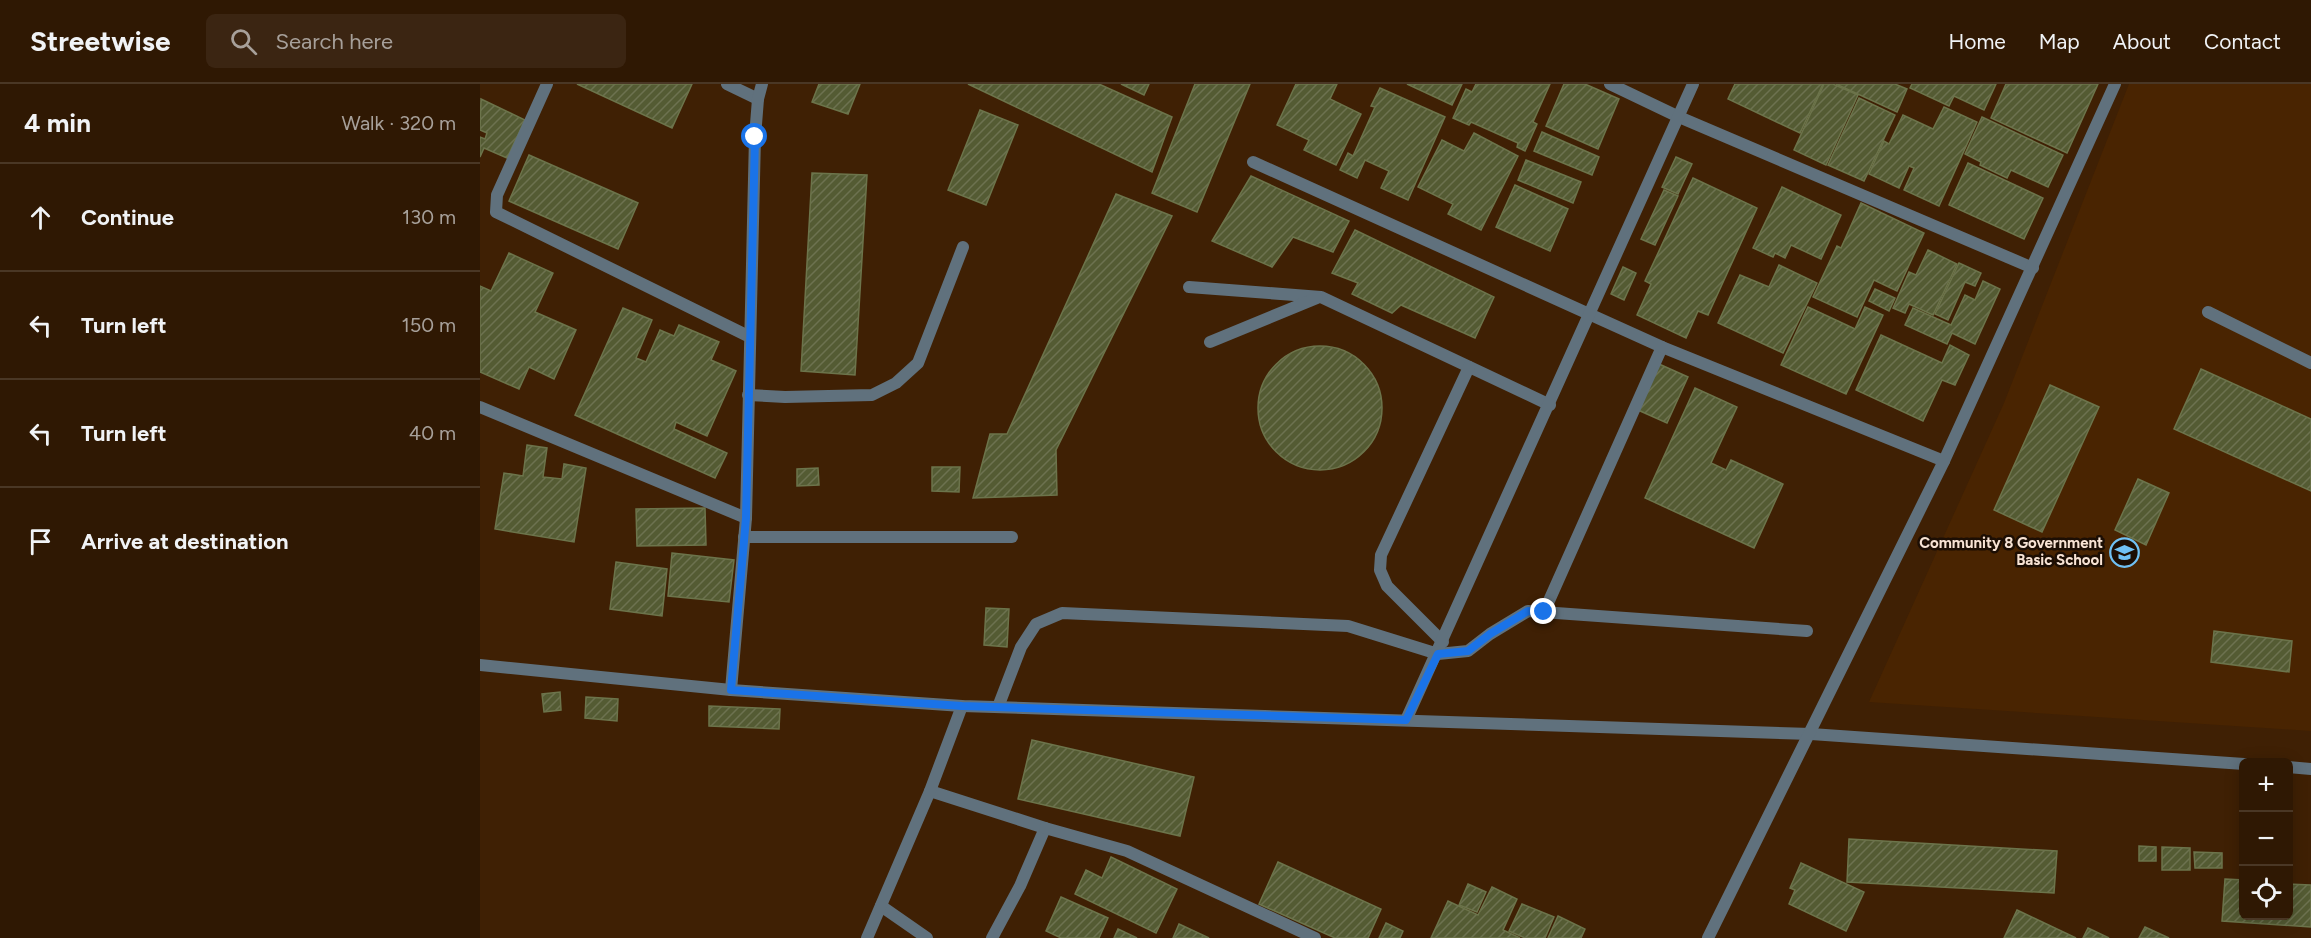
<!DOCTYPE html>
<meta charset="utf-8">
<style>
:root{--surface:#2f1803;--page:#3b2512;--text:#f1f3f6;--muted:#a7a09a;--line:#4a3725}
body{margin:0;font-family:Figtree,sans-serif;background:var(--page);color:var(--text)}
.controls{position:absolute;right:18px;bottom:18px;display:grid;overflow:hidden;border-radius:9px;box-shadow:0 3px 15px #0003}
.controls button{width:54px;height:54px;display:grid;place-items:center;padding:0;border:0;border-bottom:2px solid var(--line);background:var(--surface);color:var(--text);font:30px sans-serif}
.stop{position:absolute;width:18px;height:18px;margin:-14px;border:4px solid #1a73e8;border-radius:50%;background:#fff}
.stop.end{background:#1a73e8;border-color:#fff;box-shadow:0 2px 6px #0008}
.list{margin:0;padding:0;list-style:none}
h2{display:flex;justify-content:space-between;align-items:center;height:78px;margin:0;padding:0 24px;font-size:26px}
h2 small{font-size:20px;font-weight:400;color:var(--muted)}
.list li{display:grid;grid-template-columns:39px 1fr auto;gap:18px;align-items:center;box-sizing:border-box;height:108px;padding:0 24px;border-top:2px solid var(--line)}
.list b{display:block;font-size:22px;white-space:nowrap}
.list em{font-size:20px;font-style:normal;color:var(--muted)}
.icon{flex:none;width:33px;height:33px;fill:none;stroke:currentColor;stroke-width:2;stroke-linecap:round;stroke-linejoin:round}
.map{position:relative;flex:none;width:1831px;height:854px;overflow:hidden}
header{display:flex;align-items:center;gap:36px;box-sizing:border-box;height:84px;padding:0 30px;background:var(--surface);border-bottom:2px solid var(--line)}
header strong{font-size:28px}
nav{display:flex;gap:33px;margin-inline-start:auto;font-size:21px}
.search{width:420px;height:54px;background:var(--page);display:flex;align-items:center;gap:15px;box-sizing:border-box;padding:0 21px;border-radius:9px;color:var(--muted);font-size:22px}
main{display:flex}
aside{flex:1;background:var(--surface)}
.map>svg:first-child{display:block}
.built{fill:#492401}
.building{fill:url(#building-hatch);stroke:#6c744b;stroke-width:1.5}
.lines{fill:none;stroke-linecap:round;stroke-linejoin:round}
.service{stroke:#60717d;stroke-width:12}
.minor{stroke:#60717d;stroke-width:12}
.route{stroke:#1a73e8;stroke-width:8}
.labels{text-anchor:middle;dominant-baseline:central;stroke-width:5;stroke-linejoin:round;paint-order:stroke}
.poi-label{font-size:15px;font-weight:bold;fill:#f8e3d4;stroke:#1c0e04;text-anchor:end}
</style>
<header>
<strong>Streetwise</strong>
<div class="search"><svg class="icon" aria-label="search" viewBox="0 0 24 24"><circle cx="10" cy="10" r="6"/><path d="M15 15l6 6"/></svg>Search here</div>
<nav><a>Home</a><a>Map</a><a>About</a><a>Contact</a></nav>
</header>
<main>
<aside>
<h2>4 min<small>Walk · 320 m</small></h2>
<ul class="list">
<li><svg class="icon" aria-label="ahead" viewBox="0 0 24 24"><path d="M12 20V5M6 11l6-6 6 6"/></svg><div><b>Continue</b></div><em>130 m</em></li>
<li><svg class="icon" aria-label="left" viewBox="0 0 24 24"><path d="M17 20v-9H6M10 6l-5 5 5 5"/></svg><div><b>Turn left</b></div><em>150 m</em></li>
<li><svg class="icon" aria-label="left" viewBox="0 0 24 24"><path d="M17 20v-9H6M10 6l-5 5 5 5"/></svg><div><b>Turn left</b></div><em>40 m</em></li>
<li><svg class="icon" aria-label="arrive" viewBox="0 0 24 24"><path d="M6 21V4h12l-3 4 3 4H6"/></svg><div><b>Arrive at destination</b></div></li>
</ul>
</aside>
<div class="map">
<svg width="1831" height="854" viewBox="0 0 1831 854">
<defs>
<pattern id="building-hatch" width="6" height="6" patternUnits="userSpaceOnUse" patternTransform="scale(1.5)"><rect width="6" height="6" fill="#545b33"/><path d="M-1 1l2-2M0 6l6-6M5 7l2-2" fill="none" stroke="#6d7250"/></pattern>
</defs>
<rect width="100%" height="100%" fill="#3f2004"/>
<path class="built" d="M 1649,0 L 1831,0 L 1831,647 L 1389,618 L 1524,319 Z"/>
<g class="building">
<path d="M 97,0 L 212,0 L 192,44 Z"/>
<path d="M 339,0 L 380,0 L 368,30 L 332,18 Z"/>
<path d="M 488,0 L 619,0 L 692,33 L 672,88 Z"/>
<path d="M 641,0 L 669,0 L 664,11 Z"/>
<path d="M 715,0 L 770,0 L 717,128 L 672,109 Z"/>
<path d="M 816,0 L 857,0 L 850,15 L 881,30 L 856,81 L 824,66 L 829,56 L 797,41 Z"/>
<path d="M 927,0 L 982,0 L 972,21 Z"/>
<path d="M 996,0 L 1070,0 L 1053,38 L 1057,40 L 1045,67 L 1037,63 L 1038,59 L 991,38 L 989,41 L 973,34 L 986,5 L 992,8 Z"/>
<path d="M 1084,0 L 1105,0 L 1139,15 L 1118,65 L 1066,42 Z"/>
<path d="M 1255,0 L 1343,0 L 1320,49 L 1248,15 Z"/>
<path d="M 1344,0 L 1353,0 L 1378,11 L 1346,81 L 1314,66 Z"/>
<path d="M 1356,0 L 1415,0 L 1427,5 L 1417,28 Z"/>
<path d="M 1432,0 L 1516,0 L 1504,26 L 1474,12 L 1469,22 L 1430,4 Z"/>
<path d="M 1526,0 L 1618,0 L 1587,69 L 1511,34 Z"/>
<path d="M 900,4 L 965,33 L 928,116 L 901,104 L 909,87 L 885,76 L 877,94 L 860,86 L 868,69 L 873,72 L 895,23 L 891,22 Z"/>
<path d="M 1379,14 L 1415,31 L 1384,97 L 1348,81 Z"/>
<path d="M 1,15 L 45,36 L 27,74 L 4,64 L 0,73 L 0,53 L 5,55 L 7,49 L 0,46 Z"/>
<path d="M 1464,23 L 1497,38 L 1459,122 L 1424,106 L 1434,84 L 1429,82 L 1419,104 L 1389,90 L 1404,57 L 1409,60 L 1423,31 L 1453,45 Z"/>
<path d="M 500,26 L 538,41 L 506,121 L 468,106 Z"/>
<path d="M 1502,33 L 1583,71 L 1568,103 L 1531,86 L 1527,94 L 1500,81 L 1501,78 L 1485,70 Z"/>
<path d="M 1062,48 L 1119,73 L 1112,91 L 1054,67 Z"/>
<path d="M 994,49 L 1038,72 L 1001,146 L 968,130 L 973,120 L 938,103 L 962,56 L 984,67 Z"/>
<path d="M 49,71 L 158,119 L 138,165 L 29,117 Z"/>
<path d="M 1196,73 L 1212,80 L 1198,110 L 1182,103 Z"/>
<path d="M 1046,76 L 1101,98 L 1093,119 L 1038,96 Z"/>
<path d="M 1488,79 L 1563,114 L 1544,155 L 1469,121 Z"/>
<path d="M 332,89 L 387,91 L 375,291 L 321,287 Z"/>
<path d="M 771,92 L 869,137 L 853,168 L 813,153 L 792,183 L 732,157 Z"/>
<path d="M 1213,94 L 1277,124 L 1228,231 L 1218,227 L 1206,254 L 1157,231 L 1171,200 L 1165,197 Z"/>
<path d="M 1035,101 L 1088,125 L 1070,167 L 1016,143 Z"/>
<path d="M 1302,103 L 1361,131 L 1341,175 L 1311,161 L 1305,174 L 1295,169 L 1293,173 L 1273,164 Z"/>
<path d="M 1184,106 L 1198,112 L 1175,161 L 1161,155 Z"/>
<path d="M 636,110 L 692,132 L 576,366 L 577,411 L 493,414 L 510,350 L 527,350 Z"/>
<path d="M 1381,119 L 1444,149 L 1417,207 L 1394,196 L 1377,233 L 1333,213 L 1357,162 L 1361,164 Z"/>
<path d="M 875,146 L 1014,213 L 995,254 L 921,221 L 912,229 L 872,210 L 878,199 L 852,189 Z"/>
<path d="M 1448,166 L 1477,180 L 1453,231 L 1429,220 L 1425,229 L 1413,224 L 1429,188 L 1436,191 Z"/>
<path d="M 29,169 L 73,189 L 55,228 L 96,246 L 74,295 L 49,283 L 39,305 L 0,288 L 0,202 L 11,207 Z"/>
<path d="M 1479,179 L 1501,189 L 1495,202 L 1485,198 L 1468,236 L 1455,230 Z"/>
<path d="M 1299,181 L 1337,199 L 1303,269 L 1238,239 L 1260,191 L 1289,203 Z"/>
<path d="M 1143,183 L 1156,189 L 1144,216 L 1131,210 Z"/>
<path d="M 1503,197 L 1520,205 L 1495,260 L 1472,249 L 1467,260 L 1425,241 L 1433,224 L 1471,241 L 1485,211 L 1495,216 Z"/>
<path d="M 1395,205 L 1415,214 L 1409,227 L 1389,217 Z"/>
<path d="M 1328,223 L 1375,245 L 1385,223 L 1403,231 L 1366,310 L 1301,281 Z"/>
<path d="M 143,224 L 172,236 L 156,274 L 166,278 L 180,246 L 194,252 L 199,241 L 239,258 L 231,276 L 256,287 L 227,352 L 196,338 L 194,345 L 247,369 L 235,394 L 95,331 Z"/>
<path d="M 1401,251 L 1462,279 L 1470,261 L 1489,271 L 1475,301 L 1462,296 L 1443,337 L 1376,306 Z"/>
<circle cx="840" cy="324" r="62"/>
<path d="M 1179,280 L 1208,293 L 1187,339 L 1158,326 Z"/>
<path d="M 1721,285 L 1831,335 L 1831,407 L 1694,345 Z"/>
<path d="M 1570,301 L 1619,323 L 1562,448 L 1514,426 Z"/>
<path d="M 1215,304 L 1257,323 L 1231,379 L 1246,386 L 1251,376 L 1303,400 L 1274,464 L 1165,414 Z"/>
<path d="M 47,361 L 67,364 L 63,393 L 82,395 L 84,380 L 106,384 L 94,458 L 15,445 L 24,389 L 43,392 Z"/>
<path d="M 452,383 L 480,383 L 479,408 L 452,407 Z"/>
<path d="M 338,384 L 339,401 L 317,402 L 317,385 Z"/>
<path d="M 1658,395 L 1689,409 L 1666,461 L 1635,446 Z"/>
<path d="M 225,424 L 226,461 L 157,462 L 156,425 Z"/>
<path d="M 192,469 L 254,476 L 249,518 L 188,512 Z"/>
<path d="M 136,478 L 187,485 L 182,532 L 130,525 Z"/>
<path d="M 506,524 L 529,525 L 527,563 L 504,561 Z"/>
<path d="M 1734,547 L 1812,557 L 1809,588 L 1731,578 Z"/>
<path d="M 80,608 L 81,626 L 64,628 L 62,610 Z"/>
<path d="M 106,613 L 138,615 L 137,637 L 105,634 Z"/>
<path d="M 229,622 L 300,625 L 299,645 L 229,642 Z"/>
<path d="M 552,656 L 714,693 L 700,752 L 538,715 Z"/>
<path d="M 1369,755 L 1577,767 L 1574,809 L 1367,798 Z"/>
<path d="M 1659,762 L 1676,763 L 1676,777 L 1659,777 Z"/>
<path d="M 1682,763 L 1710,764 L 1710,786 L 1682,786 Z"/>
<path d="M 1714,768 L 1742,769 L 1742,784 L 1715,784 Z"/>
<path d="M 631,773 L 697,805 L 676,849 L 595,810 L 606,786 L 622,794 Z"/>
<path d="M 798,778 L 901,825 L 888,854 L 855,854 L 779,820 Z"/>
<path d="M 1321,779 L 1384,808 L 1366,847 L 1309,820 L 1315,806 L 1310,804 Z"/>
<path d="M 1745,795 L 1764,796 L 1764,832 L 1808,832 L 1808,800 L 1831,801 L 1831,843 L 1742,837 Z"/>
<path d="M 988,800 L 1006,808 L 997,828 L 979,821 Z"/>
<path d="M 1012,803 L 1037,815 L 1023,846 L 1040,854 L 951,854 L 968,817 L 998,831 Z"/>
<path d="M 581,813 L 628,834 L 619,854 L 581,854 L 566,847 Z"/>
<path d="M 1042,820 L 1074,833 L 1065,854 L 1045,854 L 1029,847 Z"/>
<path d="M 1537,826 L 1596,854 L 1524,854 Z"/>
<path d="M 1078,832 L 1105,845 L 1101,854 L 1068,854 Z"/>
<path d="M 906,839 L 923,847 L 920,854 L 899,854 Z"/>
<path d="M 699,840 L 729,854 L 693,854 Z"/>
<path d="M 1665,843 L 1689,854 L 1659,854 Z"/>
<path d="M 1608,844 L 1629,854 L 1603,854 Z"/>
<path d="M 638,845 L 657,854 L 634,854 Z"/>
</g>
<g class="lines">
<g class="service">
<path d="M 67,0 L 17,111 L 16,128 L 270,253"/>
<path d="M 709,203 L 841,213 L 1070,321"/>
<path d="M 1728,228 L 1831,279"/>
<path d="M 730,258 L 837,214"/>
<path d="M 268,311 L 305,313 L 392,311 L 416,299 L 438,279 L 483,163"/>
<path d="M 264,453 L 532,453"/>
<path d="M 1064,528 L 1182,263"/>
<path d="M 963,558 L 907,502 L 900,486 L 901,471 L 989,283"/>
<path d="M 518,623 L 541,563 L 556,540 L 582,529 L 868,542 L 958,570 L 988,567 L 1010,550 L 1048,527 L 1327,547"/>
</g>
<g class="minor">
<path d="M 247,0 L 278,15"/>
<path d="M 1130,0 L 1199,33 L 1553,184"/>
<path d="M 773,78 L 1182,263 L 1464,377"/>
<path d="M 0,323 L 266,434"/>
<path d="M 0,581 L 251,606 L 482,622 L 1331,650 L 1764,680"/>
<path d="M 251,606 L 266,434 L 275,53 L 278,15 L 282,0"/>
<path d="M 926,636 L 1213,0"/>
<path d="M 1808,683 L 1831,685"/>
<path d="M 450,707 L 565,744 L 540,802 L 512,854"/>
<path d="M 565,744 L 647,767 L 835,854"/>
<path d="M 401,822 L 447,854"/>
<path d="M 387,854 L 450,707 L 482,622"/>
<path d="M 1228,854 L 1464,377 L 1635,0"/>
</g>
</g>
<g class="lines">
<path class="route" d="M 275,53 L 266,434 L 251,606 L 482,622 L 926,636 L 958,570 L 988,567 L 1010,550 L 1048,527 L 1064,528"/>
</g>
<defs>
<symbol id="school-ring" viewBox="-11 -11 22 22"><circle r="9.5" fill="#1c0e04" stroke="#70c1f4" stroke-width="1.5"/><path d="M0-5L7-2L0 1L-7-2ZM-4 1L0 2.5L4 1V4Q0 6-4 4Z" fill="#70c1f4"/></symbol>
</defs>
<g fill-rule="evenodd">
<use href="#school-ring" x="1628" y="452" width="33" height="33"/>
</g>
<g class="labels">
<g class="poi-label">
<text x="1623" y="459">Community 8 Government<tspan x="1623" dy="17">Basic School</tspan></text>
</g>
</g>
</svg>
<div class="controls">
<button>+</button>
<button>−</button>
<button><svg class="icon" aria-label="locate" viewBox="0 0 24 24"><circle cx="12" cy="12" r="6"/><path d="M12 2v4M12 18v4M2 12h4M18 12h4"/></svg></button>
</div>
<div class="stop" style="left:275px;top:53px"></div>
<div class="stop end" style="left:1064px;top:528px"></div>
</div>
</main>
